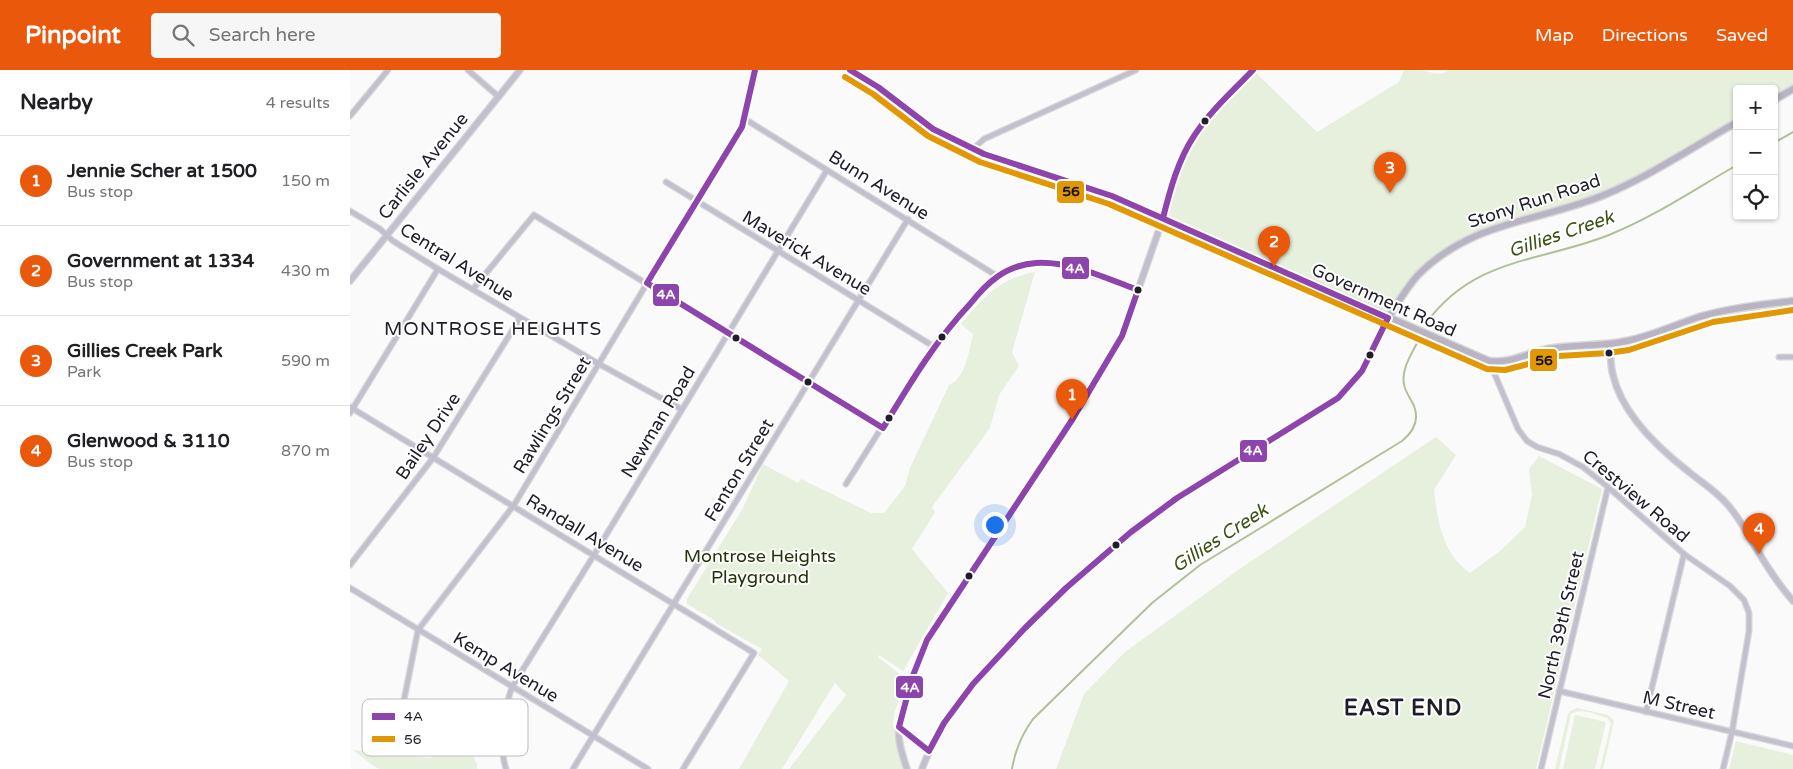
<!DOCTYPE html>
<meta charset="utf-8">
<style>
:root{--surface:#fff;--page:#f6f6f6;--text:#202124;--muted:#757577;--line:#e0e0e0;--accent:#ea580c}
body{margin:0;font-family:"Varela Round",sans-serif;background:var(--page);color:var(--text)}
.controls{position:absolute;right:15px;top:15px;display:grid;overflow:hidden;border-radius:5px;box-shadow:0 1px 4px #0004}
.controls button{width:45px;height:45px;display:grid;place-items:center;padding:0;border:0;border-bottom:1px solid var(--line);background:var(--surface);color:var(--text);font:25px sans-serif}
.you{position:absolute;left:644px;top:454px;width:18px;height:18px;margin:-12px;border:4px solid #fff;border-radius:50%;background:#1a73e8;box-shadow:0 0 0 8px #1a73e833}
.badge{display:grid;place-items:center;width:32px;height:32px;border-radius:50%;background:var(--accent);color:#fff;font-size:16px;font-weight:700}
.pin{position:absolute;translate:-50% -41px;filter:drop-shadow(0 1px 2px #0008)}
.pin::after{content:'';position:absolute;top:26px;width:18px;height:15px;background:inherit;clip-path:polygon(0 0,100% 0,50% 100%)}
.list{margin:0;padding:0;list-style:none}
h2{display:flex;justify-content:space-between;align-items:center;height:65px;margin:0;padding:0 20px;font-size:21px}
h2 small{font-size:16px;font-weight:400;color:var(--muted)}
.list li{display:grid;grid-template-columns:32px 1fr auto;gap:15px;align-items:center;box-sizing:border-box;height:90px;padding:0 20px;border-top:1px solid var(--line)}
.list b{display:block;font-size:19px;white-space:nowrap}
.list p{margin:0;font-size:16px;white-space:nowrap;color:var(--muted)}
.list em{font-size:16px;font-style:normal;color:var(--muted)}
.icon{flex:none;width:28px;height:28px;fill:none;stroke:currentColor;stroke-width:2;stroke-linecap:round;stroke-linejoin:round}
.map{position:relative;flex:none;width:1443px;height:699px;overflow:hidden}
header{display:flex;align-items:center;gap:30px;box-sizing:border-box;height:70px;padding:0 25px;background:var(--accent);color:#fff}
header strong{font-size:24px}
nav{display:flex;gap:28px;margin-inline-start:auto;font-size:18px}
.search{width:350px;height:45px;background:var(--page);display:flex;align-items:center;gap:12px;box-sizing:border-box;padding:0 18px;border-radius:5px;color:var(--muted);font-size:19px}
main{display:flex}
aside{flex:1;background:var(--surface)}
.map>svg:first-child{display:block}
.green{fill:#e7f0dc}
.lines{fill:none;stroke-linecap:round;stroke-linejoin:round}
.stream{stroke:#b0c099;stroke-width:2}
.minor-casing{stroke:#d7d7d9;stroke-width:7}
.tertiary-casing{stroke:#d7d7d9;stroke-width:8}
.secondary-casing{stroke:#d7d7d9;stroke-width:9}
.minor{stroke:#c3c0cd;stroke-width:4.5}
.tertiary{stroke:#c3c0cd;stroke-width:5.5}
.secondary{stroke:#b8b4c4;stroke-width:6}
.bus-1-casing{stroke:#fff;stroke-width:10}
.bus-2-casing{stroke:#fff;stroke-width:10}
.bus-1{stroke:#8e44ad;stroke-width:6}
.bus-2{stroke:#e19804;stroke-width:6}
.bus-dot{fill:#1f1d29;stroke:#fff;stroke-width:2}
.labels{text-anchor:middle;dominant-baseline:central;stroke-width:4;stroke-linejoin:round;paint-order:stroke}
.street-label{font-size:18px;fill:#1f1d29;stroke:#fff}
.park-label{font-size:18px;fill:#253308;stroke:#fff}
.water-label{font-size:19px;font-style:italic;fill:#3c5114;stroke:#fff}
.neighbourhood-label{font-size:19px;letter-spacing:1px;fill:#1f1d29;stroke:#fff}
.district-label{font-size:22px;font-weight:bold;letter-spacing:1px;fill:#1f1d29;stroke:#fff}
.key{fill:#fff;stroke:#bcbbbf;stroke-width:1}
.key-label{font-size:14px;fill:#1f1d29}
.line-badge{stroke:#fff;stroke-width:2}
.badge-label{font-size:14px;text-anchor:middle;font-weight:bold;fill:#fff}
.pale-badge-label{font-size:14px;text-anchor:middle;font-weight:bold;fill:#111}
</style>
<header>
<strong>Pinpoint</strong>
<div class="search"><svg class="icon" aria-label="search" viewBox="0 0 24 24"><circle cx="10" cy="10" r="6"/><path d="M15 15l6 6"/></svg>Search here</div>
<nav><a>Map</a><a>Directions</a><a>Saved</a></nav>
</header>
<main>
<aside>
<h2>Nearby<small>4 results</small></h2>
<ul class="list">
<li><span class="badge">1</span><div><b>Jennie Scher at 1500</b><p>Bus stop</p></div><em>150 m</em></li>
<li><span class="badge">2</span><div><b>Government at 1334</b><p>Bus stop</p></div><em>430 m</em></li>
<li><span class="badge">3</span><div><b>Gillies Creek Park</b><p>Park</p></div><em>590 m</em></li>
<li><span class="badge">4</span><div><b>Glenwood &amp; 3110</b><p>Bus stop</p></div><em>870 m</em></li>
</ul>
</aside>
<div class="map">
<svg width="1443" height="699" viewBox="0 0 1443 699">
<rect width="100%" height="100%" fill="#fafafa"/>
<g class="green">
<path d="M 903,0 L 967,62 L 1049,12 L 1054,0 C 1059,0 1065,0 1071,0 C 1082,2 1088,7 1099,0 L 1443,0 L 1443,19 L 1424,30 L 1424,19 L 1387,19 L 1387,52 L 1256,124 L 1128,164 L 1076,198 L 1038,248 L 813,148 L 816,137 L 843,67 Z"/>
<path d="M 685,202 L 662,282 L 669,296 L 649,325 L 640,358 L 582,437 L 585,442 L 562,479 L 598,523 L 553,601 L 529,585 L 528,587 L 557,610 L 545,641 L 543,654 L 555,699 L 439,699 L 496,625 L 485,613 L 432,699 L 389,699 L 439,611 L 408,585 L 412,579 L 367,554 L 364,550 L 337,534 L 337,529 L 393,438 L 413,394 L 448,413 L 451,409 L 521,443 L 534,443 L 555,416 L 560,398 L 599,315 C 616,308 619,280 623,264 L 611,254 C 634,227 648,209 685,202 Z"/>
<path d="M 1086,367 L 1106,385 L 1084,420 C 1087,444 1090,469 1105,489 C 1109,494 1115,499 1120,503 L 1150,481 L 1175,457 L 1182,425 L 1179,399 L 1189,386 L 1252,419 L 1186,699 L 706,699 L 734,624 L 775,582 L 891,498 Z"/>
<path d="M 95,629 L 115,636 L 109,656 L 127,694 L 127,699 L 30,699 L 25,697 L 3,680 L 81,688 L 83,683 L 81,667 Z"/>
<path d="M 1227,638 L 1258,645 L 1264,651 L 1253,699 L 1250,699 L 1261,653 L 1257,648 C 1246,645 1231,637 1221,644 L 1209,699 L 1205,699 L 1218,644 L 1220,641 Z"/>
<path d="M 1225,645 L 1256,652 L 1245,699 L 1213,699 Z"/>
<path d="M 1386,671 L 1443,685 L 1443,699 L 1379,699 Z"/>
</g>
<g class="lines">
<g class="stream">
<path d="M 1424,73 L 1443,62"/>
<path d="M 1077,252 C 1125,187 1191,192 1259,165 C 1304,147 1345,119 1387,95"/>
<path d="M 662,699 C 665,681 672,664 683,649 L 802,533 L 850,495 L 1052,371 C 1063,362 1070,351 1064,336 C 1061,329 1055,322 1054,314 C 1051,300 1061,285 1067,273"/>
</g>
<defs>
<g id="minor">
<path d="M 118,0 L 149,27"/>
<path d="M 0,46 L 38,0"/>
<path d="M 395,49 L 647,206"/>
<path d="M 623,79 L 634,69 L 786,0"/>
<path d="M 316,112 L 583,276"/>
<path d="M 0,141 L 30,159 L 43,171 L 88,199 L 249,294 L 331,339"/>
<path d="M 123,219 L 184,145 L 533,358"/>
<path d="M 1429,287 L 1443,287"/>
<path d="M 1139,291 L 1168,359 L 1177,371 L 1187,377 L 1209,384 L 1233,397 L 1258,417 L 1334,484 L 1380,516 L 1394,530 L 1399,543 L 1399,561 L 1382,662 L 1373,699"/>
<path d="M 0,337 L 404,583 L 333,699"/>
<path d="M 0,343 L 88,199"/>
<path d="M 496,414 L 583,276 L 605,249 L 647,206 L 661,200 L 676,195 L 688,193 L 702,194 L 756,209 L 788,220"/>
<path d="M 0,495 L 83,388 L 170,248"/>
<path d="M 0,518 L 298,699"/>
<path d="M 1209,621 L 1443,676"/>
<path d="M 52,640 L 68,560 L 164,435 L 371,90 L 393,55 L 405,0"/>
<path d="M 1296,642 L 1334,484"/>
<path d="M 156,699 C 147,668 152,647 162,617 L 244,485 L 477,100"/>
<path d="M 223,699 L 558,149"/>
<path d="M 1191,699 L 1258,417"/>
</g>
<g id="tertiary">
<path d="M 0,211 L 170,0"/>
<path d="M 1260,274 C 1261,284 1260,295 1263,305 C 1272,344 1308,378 1339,402 C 1352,413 1366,421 1377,434 C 1389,447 1397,463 1406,478 C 1417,497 1429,515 1443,531"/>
<path d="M 549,657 L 579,681"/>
<path d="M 557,699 C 553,687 547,670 549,657 C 553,629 567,597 577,570 L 719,354 L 772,266 L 810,157 L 826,105 L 837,79 L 843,67 L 858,47 L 903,0"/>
<path d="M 572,699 C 589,651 623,613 658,576 C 708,522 765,472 825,429 C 875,395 928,365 979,334 C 1013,310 1021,283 1038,248"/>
</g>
<g id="secondary">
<path d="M 500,0 L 528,17 L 583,59 L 634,84 L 762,126 L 1139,291 C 1159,294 1178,283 1198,279 C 1224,274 1251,277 1277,271 C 1302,266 1325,255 1349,247 C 1380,238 1411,235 1443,231"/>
<path d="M 1424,30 L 1443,19"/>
<path d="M 1038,248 C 1048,233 1056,218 1068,205 C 1121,151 1188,152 1254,125 C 1300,106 1343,77 1387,52"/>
</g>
</defs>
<use href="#minor" class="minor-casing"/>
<use href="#tertiary" class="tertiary-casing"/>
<use href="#secondary" class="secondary-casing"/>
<use href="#minor" class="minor"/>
<use href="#tertiary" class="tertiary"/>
<use href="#secondary" class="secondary"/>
<defs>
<g id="bus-1">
<path d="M 405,0 L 392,57 L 297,213 L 533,358 C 559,315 585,271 620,234 C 628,224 637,214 647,207 C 658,199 672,194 686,193 C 720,191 756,208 788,220 L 772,266 L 722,350 L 577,570 L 562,608 L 549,657 L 579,681 L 594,653 L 623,614 L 675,558 L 716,518 L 781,462 L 827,428 L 988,328 L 1012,301 L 1038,248 L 762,126 L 634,84 L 583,59 L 528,17 L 500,0"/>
<path d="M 813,148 C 820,120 828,90 844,66 C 860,41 883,21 903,0"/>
</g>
<path id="bus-2" d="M 495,7 L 523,24 L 578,66 L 630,92 L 759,134 L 1137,299 L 1155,300 L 1209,286 L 1258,283 L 1279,280 L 1363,252 L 1443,240"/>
</defs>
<use href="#bus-1" class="bus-1-casing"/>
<use href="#bus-2" class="bus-2-casing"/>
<use href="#bus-1" class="bus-1"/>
<use href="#bus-2" class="bus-2"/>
</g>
<g class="bus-dot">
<circle cx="855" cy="51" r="4.5"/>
<circle cx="788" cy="220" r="4.5"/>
<circle cx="592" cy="267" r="4.5"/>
<circle cx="386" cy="268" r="4.5"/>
<circle cx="1259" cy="283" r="4.5"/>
<circle cx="1020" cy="285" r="4.5"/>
<circle cx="458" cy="312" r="4.5"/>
<circle cx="539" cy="348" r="4.5"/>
<circle cx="766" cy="475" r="4.5"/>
<circle cx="619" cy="506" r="4.5"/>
</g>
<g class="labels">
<g class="street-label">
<text transform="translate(73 96) rotate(-51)">Carlisle Avenue</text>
<text transform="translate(529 115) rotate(32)">Bunn Avenue</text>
<text transform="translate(1184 131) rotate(-18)">Stony Run Road</text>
<text transform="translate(457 183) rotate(31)">Maverick Avenue</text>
<text transform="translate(107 192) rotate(32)">Central Avenue</text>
<text transform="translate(1034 230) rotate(24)">Government Road</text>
<text transform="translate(202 345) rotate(-59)">Rawlings Street</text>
<text transform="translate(308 352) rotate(-59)">Newman Road</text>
<text transform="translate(78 366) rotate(-56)">Bailey Drive</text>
<text transform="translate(389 400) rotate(-59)">Fenton Street</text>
<text transform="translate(1286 426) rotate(40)">Crestview Road</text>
<text transform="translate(235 463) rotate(31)">Randall Avenue</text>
<text transform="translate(1211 555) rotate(-77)">North 39th Street</text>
<text transform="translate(156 597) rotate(31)">Kemp Avenue</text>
<text transform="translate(1329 635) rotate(13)">M Street</text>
</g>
<g class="park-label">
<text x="410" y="486">Montrose Heights<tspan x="410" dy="21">Playground</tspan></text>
</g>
<g class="water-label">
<text transform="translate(1211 164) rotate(-19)">Gillies Creek</text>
<text transform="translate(870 468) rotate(-33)">Gillies Creek</text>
</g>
<g class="neighbourhood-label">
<text x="143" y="259">MONTROSE HEIGHTS</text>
</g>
<g class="district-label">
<text x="1053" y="638">EAST END</text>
</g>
</g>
<rect x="12" y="629" width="166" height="57" rx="8" class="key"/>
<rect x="22" y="643" width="23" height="7" fill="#8e44ad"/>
<rect x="22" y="666" width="23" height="6" fill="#e19804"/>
<g class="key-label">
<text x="54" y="651">4A</text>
<text x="54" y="674">56</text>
</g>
<g class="line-badge">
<rect x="706" y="110" width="29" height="24" rx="5" fill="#e19804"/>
<rect x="711" y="186" width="29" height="24" rx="5" fill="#8e44ad"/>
<rect x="302" y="213" width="28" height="24" rx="5" fill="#8e44ad"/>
<rect x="1179" y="278" width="29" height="24" rx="5" fill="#e19804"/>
<rect x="889" y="369" width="29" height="24" rx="5" fill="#8e44ad"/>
<rect x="545" y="605" width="29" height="24" rx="5" fill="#8e44ad"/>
</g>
<g class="badge-label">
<text x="725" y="203">4A</text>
<text x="316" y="229">4A</text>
<text x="903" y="385">4A</text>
<text x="560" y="622">4A</text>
</g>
<g class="pale-badge-label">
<text x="721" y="126">56</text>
<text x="1194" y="295">56</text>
</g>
</svg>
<div class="controls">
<button>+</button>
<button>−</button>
<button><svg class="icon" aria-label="locate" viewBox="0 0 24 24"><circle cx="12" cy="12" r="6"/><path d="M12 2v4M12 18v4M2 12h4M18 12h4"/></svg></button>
</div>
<div class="you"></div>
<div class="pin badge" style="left:722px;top:350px">1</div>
<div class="pin badge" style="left:924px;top:197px">2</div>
<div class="pin badge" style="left:1040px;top:123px">3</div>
<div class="pin badge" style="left:1409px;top:484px">4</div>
</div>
</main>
